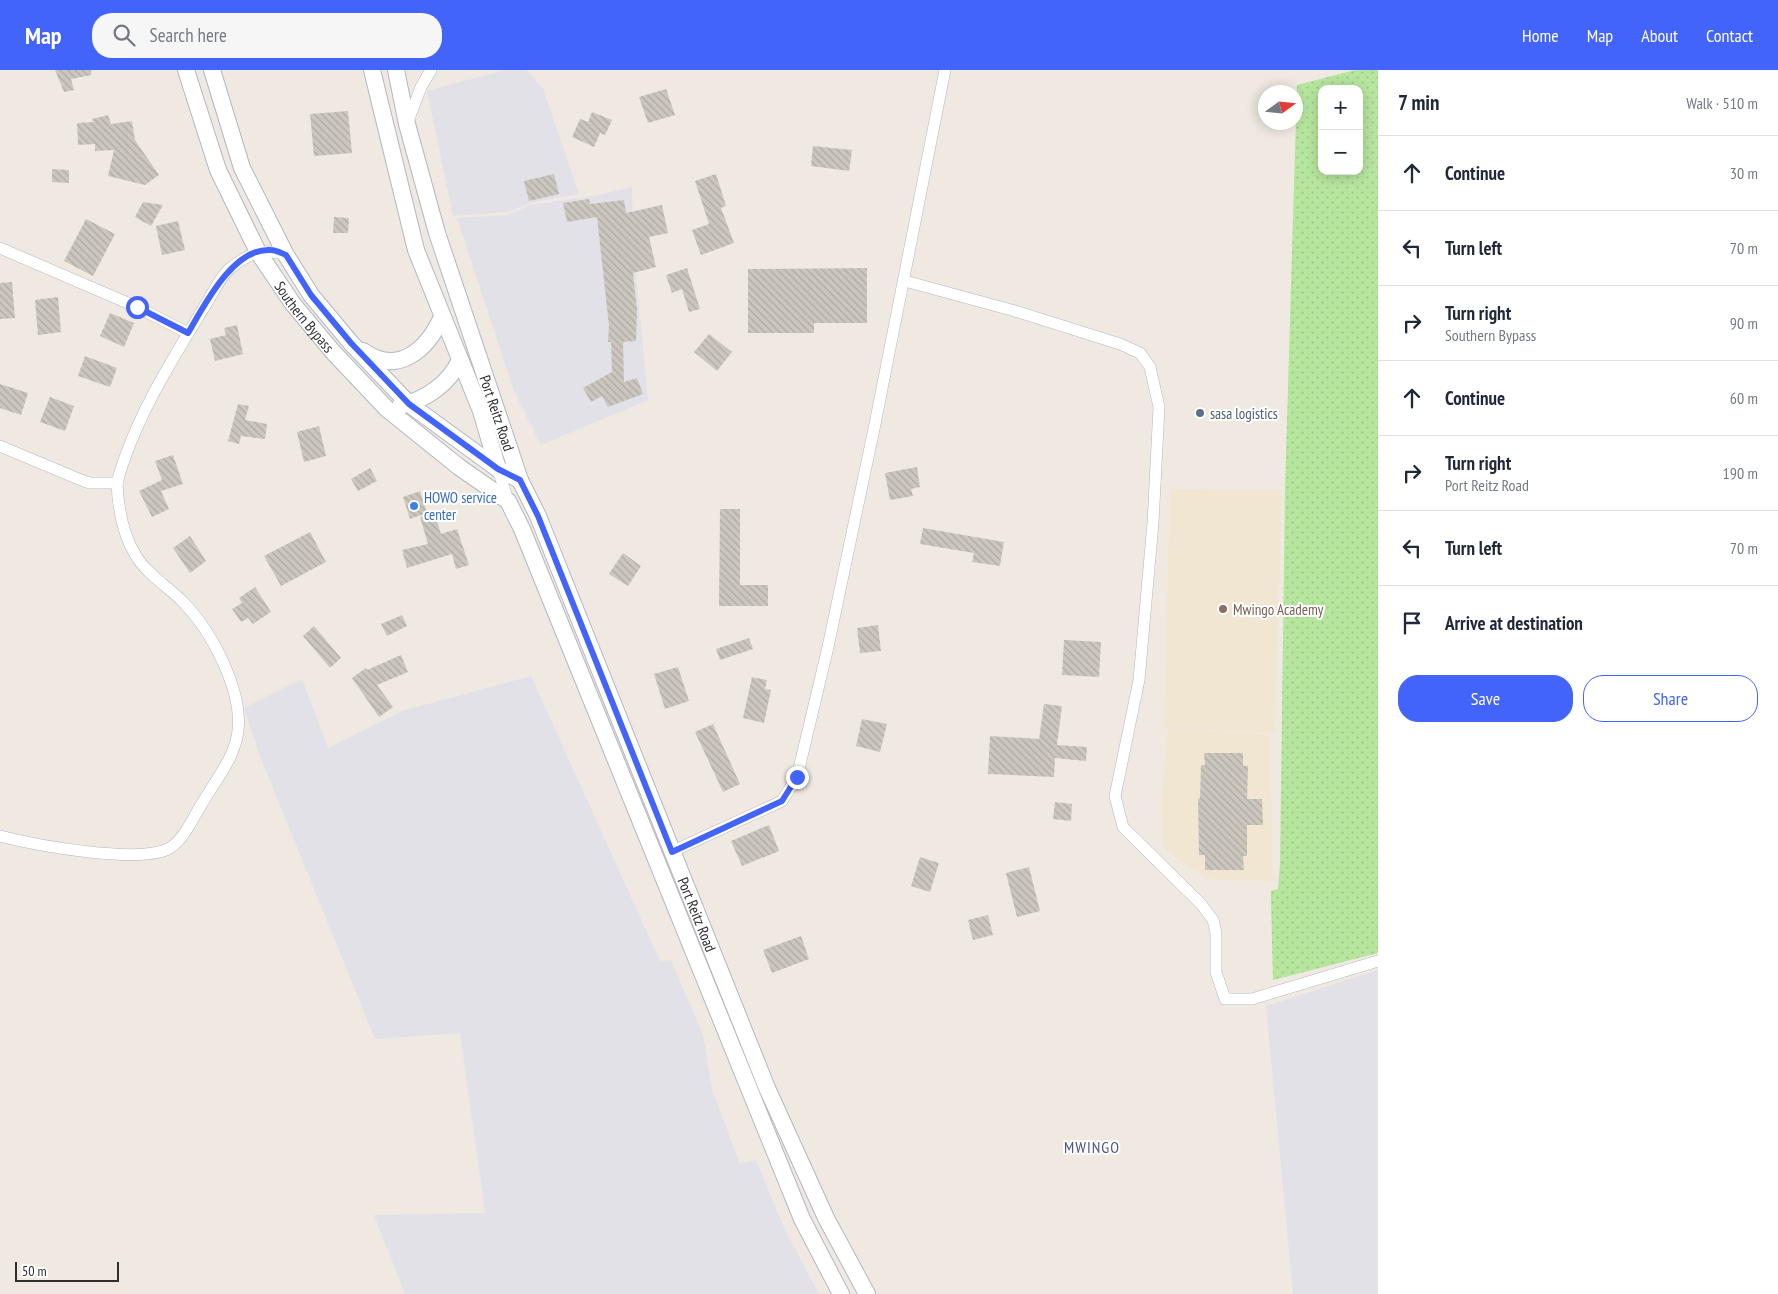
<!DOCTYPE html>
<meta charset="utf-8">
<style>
:root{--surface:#fff;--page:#f6f6f7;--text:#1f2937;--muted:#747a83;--line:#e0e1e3;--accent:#4264fb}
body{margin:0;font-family:"PT Sans Narrow",sans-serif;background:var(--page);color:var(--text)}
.controls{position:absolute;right:15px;top:15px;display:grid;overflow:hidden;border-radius:10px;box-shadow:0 2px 12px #0003}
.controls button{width:45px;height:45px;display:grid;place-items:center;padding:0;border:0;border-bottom:1px solid var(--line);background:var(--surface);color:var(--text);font:25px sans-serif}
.compass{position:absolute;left:1258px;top:15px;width:45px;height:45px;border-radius:50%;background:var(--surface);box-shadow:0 2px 12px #0003;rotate:75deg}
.scale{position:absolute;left:15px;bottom:12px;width:104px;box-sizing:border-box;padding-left:5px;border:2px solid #2e2e2e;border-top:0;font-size:14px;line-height:18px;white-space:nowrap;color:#2e2e2e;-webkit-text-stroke:4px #fff;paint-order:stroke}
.stop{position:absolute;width:15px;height:15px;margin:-11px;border:4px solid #4264fb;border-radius:50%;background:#fff}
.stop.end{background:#4264fb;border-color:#fff;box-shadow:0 1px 5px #0008}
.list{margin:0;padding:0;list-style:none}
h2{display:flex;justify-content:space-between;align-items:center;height:65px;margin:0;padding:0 20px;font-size:21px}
h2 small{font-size:16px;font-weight:400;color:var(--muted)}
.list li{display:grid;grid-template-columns:32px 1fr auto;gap:15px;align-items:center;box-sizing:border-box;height:75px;padding:0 20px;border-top:1px solid var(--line)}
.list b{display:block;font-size:19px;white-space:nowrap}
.list p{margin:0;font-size:16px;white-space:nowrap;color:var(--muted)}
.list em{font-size:16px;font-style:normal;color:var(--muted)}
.actions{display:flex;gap:10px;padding:15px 20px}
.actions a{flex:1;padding:11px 0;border:1px solid var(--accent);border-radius:20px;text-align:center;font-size:18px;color:var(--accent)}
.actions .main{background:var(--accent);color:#fff}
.icon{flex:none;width:28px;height:28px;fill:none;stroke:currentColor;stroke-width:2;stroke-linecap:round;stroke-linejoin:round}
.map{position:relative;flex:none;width:1378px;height:1224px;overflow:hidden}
header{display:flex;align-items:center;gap:30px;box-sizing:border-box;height:70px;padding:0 25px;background:var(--accent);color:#fff}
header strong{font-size:24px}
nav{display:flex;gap:28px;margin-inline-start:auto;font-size:18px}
.search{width:350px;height:45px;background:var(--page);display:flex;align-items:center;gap:12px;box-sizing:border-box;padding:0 18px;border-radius:20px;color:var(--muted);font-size:19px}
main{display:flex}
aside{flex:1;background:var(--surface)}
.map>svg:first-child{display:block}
.industrial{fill:#e3e1e8}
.education{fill:#f0e6d1}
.grass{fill:url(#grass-dots);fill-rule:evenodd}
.building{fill:url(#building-back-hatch)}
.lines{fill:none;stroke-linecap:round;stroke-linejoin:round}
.street-casing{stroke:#b4b7c1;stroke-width:12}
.secondary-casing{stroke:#b4b7c1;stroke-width:18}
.street{stroke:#fff;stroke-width:11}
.secondary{stroke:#fff;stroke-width:16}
.route{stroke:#4264fb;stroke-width:6}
.service-dot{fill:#5c6f8a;stroke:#fff;stroke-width:2}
.shop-dot{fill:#3f7fe0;stroke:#fff;stroke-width:2}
.education-dot{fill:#8d6e63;stroke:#fff;stroke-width:2}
.labels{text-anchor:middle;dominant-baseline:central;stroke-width:4;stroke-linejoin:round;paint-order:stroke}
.street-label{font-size:15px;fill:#2e2e2e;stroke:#fff}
.service-label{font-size:15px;fill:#4e5e75;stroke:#fff;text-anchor:start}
.shop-label{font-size:15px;fill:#366cbe;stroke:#fff;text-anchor:start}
.education-label{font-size:15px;fill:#785e54;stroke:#fff;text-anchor:start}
.neighbourhood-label{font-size:16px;letter-spacing:1px;fill:#4d5680;stroke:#fff}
</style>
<header>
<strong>Map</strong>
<div class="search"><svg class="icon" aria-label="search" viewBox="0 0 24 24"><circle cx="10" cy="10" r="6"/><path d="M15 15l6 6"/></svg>Search here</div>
<nav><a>Home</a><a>Map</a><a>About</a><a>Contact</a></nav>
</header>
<main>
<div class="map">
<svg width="1378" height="1224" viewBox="0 0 1378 1224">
<defs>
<pattern id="grass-dots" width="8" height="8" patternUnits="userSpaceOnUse" patternTransform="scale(1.25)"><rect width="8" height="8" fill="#b6e59e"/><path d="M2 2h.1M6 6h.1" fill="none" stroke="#9dc588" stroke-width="1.8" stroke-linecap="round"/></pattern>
<pattern id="building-back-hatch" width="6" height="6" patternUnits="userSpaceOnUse" patternTransform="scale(1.25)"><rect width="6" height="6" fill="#cbc7bf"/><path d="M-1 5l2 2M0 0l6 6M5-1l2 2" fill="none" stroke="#afaba4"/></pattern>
</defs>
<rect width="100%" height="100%" fill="#efe9e1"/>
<g class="industrial">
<path d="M 505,0 L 526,0 L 543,18 L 579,124 L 530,133 L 507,142 L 453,146 L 427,21 Z"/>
<path d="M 632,117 L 633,171 L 648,330 L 541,375 L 514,321 L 457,148 L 507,145 L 531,135 L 593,126 Z"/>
<path d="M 531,606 L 660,891 L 671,890 L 703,965 L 712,1020 L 740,1094 L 756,1090 L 784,1158 L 819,1224 L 405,1224 L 374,1145 L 485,1143 L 460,963 L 375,969 L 260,686 L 244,638 L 302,609 L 328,678 L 402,641 Z"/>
<path d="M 1378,900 L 1378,1224 L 1293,1224 L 1266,936 Z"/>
</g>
<g class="education">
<path d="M 1170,419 L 1282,420 L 1275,663 L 1164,658 Z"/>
<path d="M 1168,659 L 1270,664 L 1273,811 L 1206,809 L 1163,778 L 1161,734 Z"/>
</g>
<path class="grass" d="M 1355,0 L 1378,0 L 1378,883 L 1273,910 L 1271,830 L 1271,821 L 1278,819 L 1280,795 L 1285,419 L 1297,15 ZM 1322,19 L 1359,19 L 1359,101 L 1322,101 Z"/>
<g class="building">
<path d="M 55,0 L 91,0 L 91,5 L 71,9 L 74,20 L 64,22 Z"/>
<path d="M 666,19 L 675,45 L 648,53 L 639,27 Z"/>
<path d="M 348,41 L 352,83 L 314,86 L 310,44 Z"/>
<path d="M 592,42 L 612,50 L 605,65 L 600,63 L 594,77 L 572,67 L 580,49 L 588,52 Z"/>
<path d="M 108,45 L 111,54 L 132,51 L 135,70 L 159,105 L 145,115 L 108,106 L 114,80 L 95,81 L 95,74 L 78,75 L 77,53 L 93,52 L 92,49 Z"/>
<path d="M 813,76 L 852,80 L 849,101 L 811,96 Z"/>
<path d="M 52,99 L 69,100 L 69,113 L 52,112 Z"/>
<path d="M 554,104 L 559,124 L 529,131 L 524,111 Z"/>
<path d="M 716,104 L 726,136 L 721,138 L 734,173 L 701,185 L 692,160 L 709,154 L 695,111 Z"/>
<path d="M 589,129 L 590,134 L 624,130 L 626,143 L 662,135 L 668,163 L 649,167 L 656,197 L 633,203 L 637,240 L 636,271 L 623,272 L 624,312 L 637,308 L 643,324 L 608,337 L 602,326 L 591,332 L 583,318 L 612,302 L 611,272 L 608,272 L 609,256 L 597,147 L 567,152 L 563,133 Z"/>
<path d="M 143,132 L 163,135 L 151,156 L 135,147 Z"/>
<path d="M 334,147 L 349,148 L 348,163 L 333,163 Z"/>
<path d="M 86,149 L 115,164 L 93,206 L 64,191 Z"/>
<path d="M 178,151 L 185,180 L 162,185 L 156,156 Z"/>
<path d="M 687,198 L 700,239 L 689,242 L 682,219 L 672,223 L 666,205 Z"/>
<path d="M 867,198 L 867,253 L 814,253 L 814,263 L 748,263 L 748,199 Z"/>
<path d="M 12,212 L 15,248 L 0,249 L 0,213 Z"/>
<path d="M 58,227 L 61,262 L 38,265 L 35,230 Z"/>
<path d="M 110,243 L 134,253 L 124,277 L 100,266 Z"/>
<path d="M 237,255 L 243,284 L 215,291 L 210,269 L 226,265 L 224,258 Z"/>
<path d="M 709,264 L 732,282 L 717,301 L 694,282 Z"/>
<path d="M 85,286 L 117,298 L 110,317 L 78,306 Z"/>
<path d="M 0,314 L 28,323 L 21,345 L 0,338 Z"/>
<path d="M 50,327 L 74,336 L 65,361 L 40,352 Z"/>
<path d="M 238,334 L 249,336 L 245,350 L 267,354 L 265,369 L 241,366 L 239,374 L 228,371 Z"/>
<path d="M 319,356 L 326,386 L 304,392 L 297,362 Z"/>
<path d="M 173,385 L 183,414 L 161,421 L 169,439 L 152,447 L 139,421 L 162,410 L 155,391 Z"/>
<path d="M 917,397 L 920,417 L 911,419 L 913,426 L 890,430 L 885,403 Z"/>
<path d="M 370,398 L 377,411 L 358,421 L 351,409 Z"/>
<path d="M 420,421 L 427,443 L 410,449 L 403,427 Z"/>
<path d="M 720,439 L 740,439 L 740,515 L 768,515 L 768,536 L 719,536 Z"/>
<path d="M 434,442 L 441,464 L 457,459 L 469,495 L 456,499 L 452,484 L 407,498 L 402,480 L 428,474 L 420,447 Z"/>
<path d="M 923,458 L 1004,472 L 1000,496 L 972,492 L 974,483 L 920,474 Z"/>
<path d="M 310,462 L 326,492 L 281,516 L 264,486 Z"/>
<path d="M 190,466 L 206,491 L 190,503 L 173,478 Z"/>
<path d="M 623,483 L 641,496 L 628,516 L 609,504 Z"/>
<path d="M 255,517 L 271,542 L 253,554 L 248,548 L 241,552 L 232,539 L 242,533 L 239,528 Z"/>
<path d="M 402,545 L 407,556 L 387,566 L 381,554 Z"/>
<path d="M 878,555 L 881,581 L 860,583 L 857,558 Z"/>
<path d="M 314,556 L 341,588 L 330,598 L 303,566 Z"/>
<path d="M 749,568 L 753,579 L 720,590 L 716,579 Z"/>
<path d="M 1064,570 L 1101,572 L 1099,607 L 1062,605 Z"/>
<path d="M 401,585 L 408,602 L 377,615 L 393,637 L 379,647 L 352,608 L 366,598 L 367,600 Z"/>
<path d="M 678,597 L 689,631 L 665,639 L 654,604 Z"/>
<path d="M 752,607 L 767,610 L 765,619 L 771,620 L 764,653 L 743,648 Z"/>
<path d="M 1044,634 L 1062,636 L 1057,675 L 1087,677 L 1086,691 L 1055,688 L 1054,707 L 988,704 L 990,666 L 1039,669 Z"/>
<path d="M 862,649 L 887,654 L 880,682 L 856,676 Z"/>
<path d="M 713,654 L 740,714 L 723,722 L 695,662 Z"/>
<path d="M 1204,683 L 1243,683 L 1243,696 L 1248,696 L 1247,729 L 1262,729 L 1263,755 L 1247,755 L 1247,786 L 1243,786 L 1244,800 L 1205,800 L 1205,785 L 1199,785 L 1198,728 L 1200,729 L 1201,695 L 1205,695 Z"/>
<path d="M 1055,732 L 1072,734 L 1071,751 L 1053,749 Z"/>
<path d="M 769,755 L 779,781 L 742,796 L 731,771 Z"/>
<path d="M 920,787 L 939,793 L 930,822 L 911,816 Z"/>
<path d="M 1029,797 L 1040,841 L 1017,847 L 1006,803 Z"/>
<path d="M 988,845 L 993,865 L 973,870 L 968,850 Z"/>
<path d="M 801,866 L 809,889 L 772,903 L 763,880 Z"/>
</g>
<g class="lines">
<defs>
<g id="street">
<path d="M 407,54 L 421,17 L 431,0"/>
<path d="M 0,178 L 137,237 L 188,263"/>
<path d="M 905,211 L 1015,241 L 1120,274 L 1140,283 L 1150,297 L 1159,337 L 1153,453 L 1139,610 L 1115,726 L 1123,757 L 1201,834 L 1213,850 L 1216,863 L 1216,902 L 1225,929 L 1252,929 L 1378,891"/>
<path d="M 0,376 L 81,410 L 90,413 L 117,413 C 133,352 170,293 203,239 C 212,226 220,205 233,196 C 252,182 264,178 286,185"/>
<path d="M 498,399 L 508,431"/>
<path d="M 0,766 C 35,775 137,794 168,779 C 182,772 192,750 200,737 C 212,715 232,692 237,667 C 246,624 211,560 182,531 C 167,516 147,504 136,486 C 123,465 118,437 117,413"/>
<path d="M 671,782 L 782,731 L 797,707 L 828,577 L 875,354 L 945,0"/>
</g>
<g id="secondary">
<path id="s1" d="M 186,0 L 218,100 L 258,182 L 293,234 L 333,282 L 387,339 L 459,397 L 508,431 L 522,459 L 802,1149 L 841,1224"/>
<path d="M 212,0 L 242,98 L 286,185 L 311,225 L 351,273 L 409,334 L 498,399 L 520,410"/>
<path d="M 372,0 L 416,180 L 481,341 L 498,399"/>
<path id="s2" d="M 396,0 L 407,54 L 437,163 L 520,410 L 538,446 L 767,1018 L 826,1148 L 867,1224"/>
<path d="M 363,281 C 398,306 427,280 442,247"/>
<path d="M 400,336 C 425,330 449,314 460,290"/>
</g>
</defs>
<use href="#street" class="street-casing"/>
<use href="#secondary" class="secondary-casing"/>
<use href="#street" class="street"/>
<use href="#secondary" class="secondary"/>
</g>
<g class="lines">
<path class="route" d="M 137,237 L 188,263 C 204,236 233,177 271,180 C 276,180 281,183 286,185 L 311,225 L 351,273 L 409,334 L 498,399 L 520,410 L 538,446 L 672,782 L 782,731 L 797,707"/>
</g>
<circle class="service-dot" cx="1200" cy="343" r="5"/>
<circle class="shop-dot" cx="414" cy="436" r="5"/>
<circle class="education-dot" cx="1223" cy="539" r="5"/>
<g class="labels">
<g class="street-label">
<text stroke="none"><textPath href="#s1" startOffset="276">Southern Bypass</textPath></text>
<text stroke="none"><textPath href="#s2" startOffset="358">Port Reitz Road</textPath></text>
<text stroke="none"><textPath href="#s2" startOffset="898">Port Reitz Road</textPath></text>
</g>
<g class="service-label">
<text x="1210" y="343">sasa logistics</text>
</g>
<g class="shop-label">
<text x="424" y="427">HOWO service<tspan x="424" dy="17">center</tspan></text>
</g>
<g class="education-label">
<text x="1233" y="539">Mwingo Academy</text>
</g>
<g class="neighbourhood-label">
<text x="1092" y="1077">MWINGO</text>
</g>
</g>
</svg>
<div class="controls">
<button>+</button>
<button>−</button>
</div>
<svg class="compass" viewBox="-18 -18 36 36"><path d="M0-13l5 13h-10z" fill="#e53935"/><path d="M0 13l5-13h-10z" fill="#747a83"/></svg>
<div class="scale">50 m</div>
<div class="stop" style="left:137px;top:237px"></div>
<div class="stop end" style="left:797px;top:707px"></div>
</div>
<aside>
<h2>7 min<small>Walk · 510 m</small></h2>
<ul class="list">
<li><svg class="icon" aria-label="ahead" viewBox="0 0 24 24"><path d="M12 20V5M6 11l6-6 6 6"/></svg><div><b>Continue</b></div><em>30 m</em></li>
<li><svg class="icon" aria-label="left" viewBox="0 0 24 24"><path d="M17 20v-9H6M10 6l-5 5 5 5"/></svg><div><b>Turn left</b></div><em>70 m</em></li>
<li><svg class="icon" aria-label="right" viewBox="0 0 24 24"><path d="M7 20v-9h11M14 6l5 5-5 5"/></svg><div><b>Turn right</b><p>Southern Bypass</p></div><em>90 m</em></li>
<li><svg class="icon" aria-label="ahead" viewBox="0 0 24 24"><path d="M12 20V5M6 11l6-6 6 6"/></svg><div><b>Continue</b></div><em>60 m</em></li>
<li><svg class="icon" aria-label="right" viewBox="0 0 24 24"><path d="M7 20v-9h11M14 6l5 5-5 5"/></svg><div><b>Turn right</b><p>Port Reitz Road</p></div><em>190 m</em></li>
<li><svg class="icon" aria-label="left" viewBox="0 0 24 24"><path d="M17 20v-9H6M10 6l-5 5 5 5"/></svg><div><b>Turn left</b></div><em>70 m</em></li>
<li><svg class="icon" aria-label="arrive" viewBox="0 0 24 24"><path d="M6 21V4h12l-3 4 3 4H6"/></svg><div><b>Arrive at destination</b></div></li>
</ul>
<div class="actions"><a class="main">Save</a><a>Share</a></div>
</aside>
</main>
